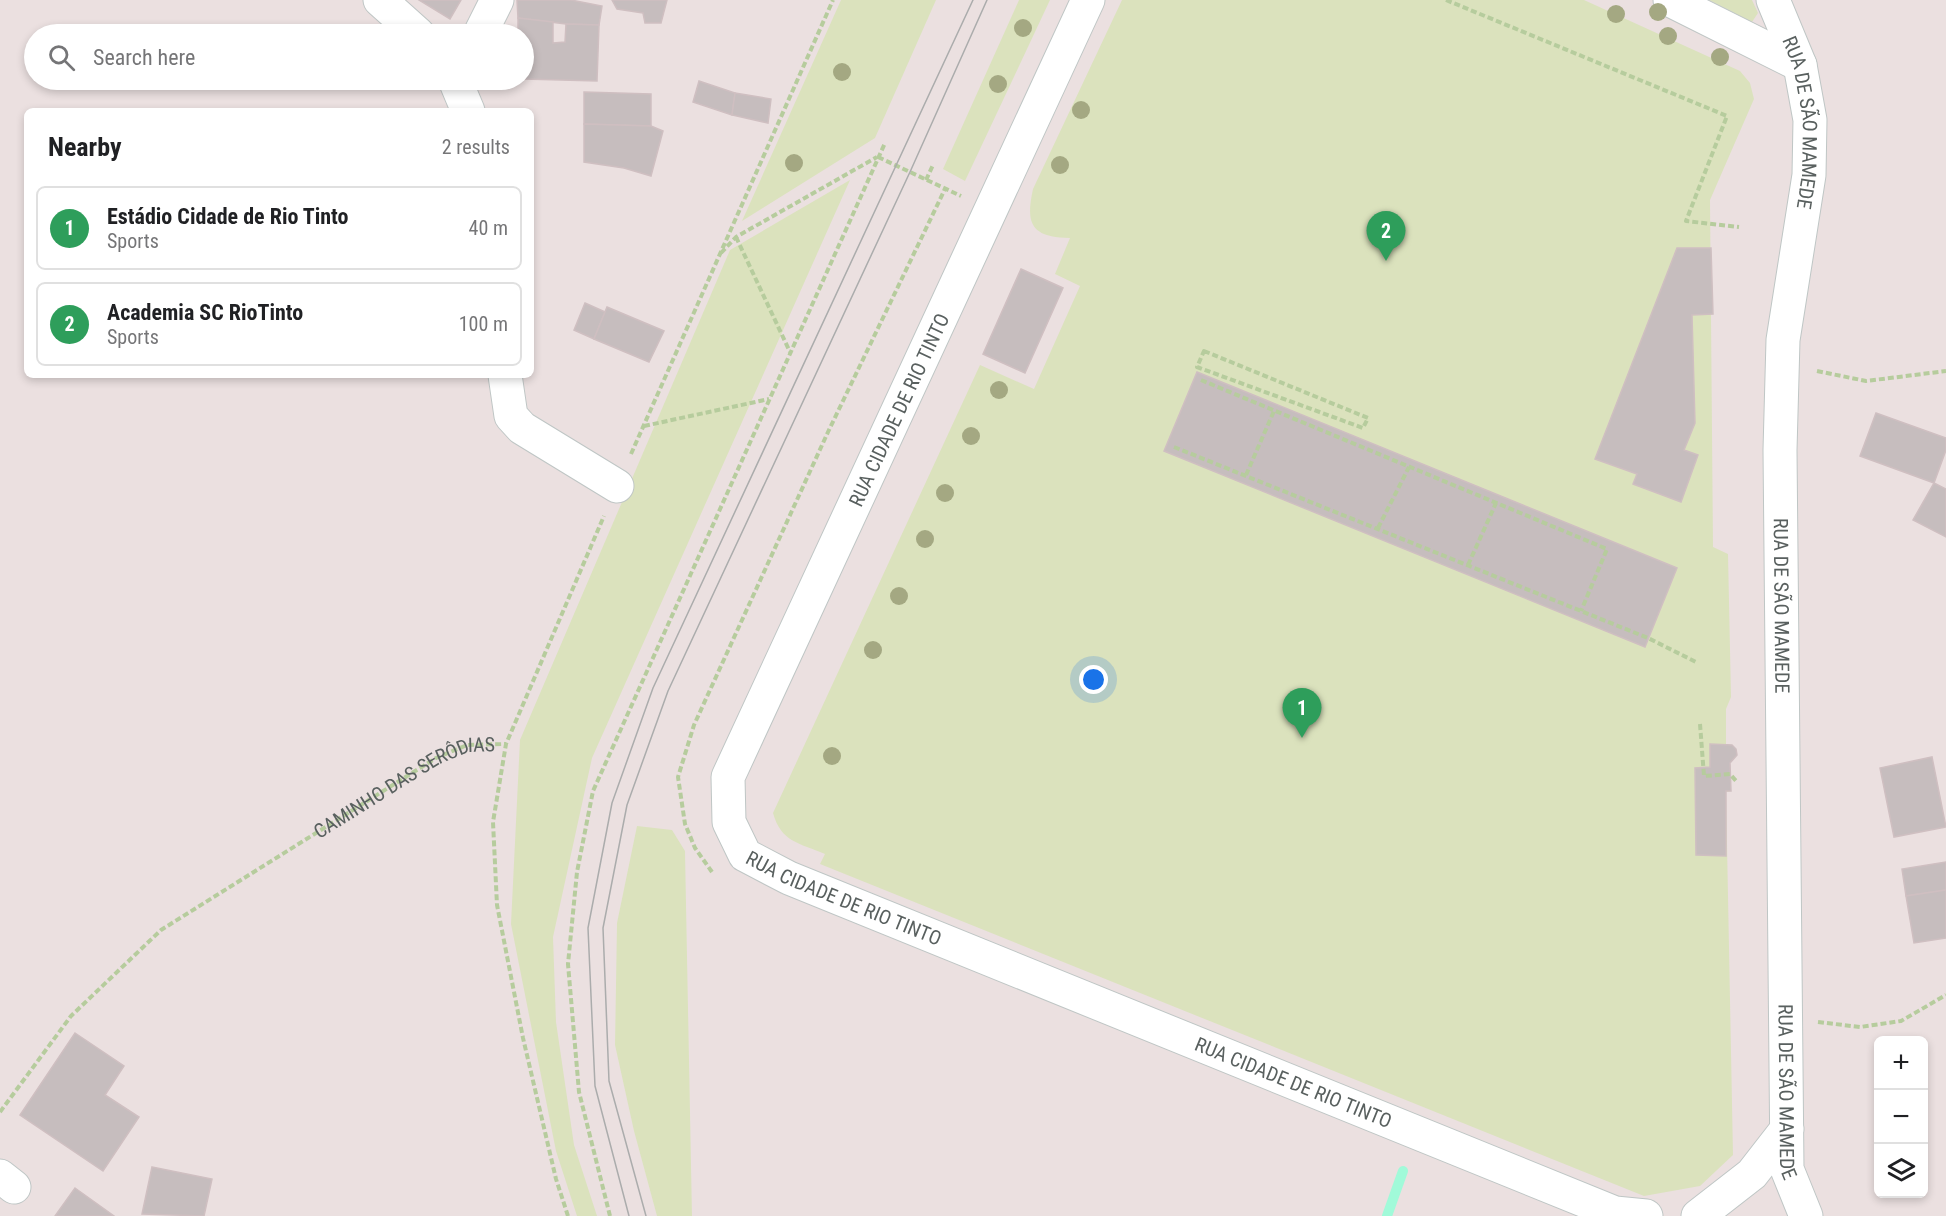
<!DOCTYPE html>
<meta charset="utf-8">
<style>
:root{--surface:#fff;--page:#f2f2f2;--text:#202124;--muted:#757577;--line:#e0e0e0;--accent:#1a73e8}
body{margin:0;font-family:"Roboto Condensed",sans-serif;background:var(--page);color:var(--text)}
.controls{position:absolute;right:18px;bottom:18px;display:grid;overflow:hidden;border-radius:9px;box-shadow:0 3px 9px #0003}
.controls button{width:54px;height:54px;display:grid;place-items:center;padding:0;border:0;border-bottom:2px solid var(--line);background:var(--surface);color:var(--text);font:30px sans-serif}
.you{position:absolute;left:1094px;top:680px;width:21px;height:21px;margin:-15px;border:4px solid #fff;border-radius:50%;background:#1a73e8;box-shadow:0 0 0 9px #1a73e833}
.badge{display:grid;place-items:center;width:39px;height:39px;border-radius:50%;background:var(--accent);color:#fff;font-size:20px;font-weight:700}
.pin{position:absolute;translate:-50% -50px;filter:drop-shadow(0 2px 3px #0008)}
.pin::after{content:'';position:absolute;top:32px;width:21px;height:18px;background:inherit;clip-path:polygon(0 0,100% 0,50% 100%)}
.list{margin:0;padding:0;list-style:none}
h2{display:flex;justify-content:space-between;align-items:center;height:78px;margin:0;padding:0 24px;font-size:26px}
h2 small{font-size:20px;font-weight:400;color:var(--muted)}
.list li{display:grid;grid-template-columns:39px 1fr auto;gap:18px;align-items:center;box-sizing:border-box;height:84px;margin:0 12px 12px;padding:0 12px;border:2px solid var(--line);border-radius:9px}
.list b{display:block;font-size:22px;white-space:nowrap}
.list p{margin:0;font-size:20px;white-space:nowrap;color:var(--muted)}
.list em{font-size:20px;font-style:normal;color:var(--muted)}
.icon{flex:none;width:33px;height:33px;fill:none;stroke:currentColor;stroke-width:2;stroke-linecap:round;stroke-linejoin:round}
.map{position:relative;flex:none;width:1946px;height:1216px;overflow:hidden}
.search{position:absolute;background:var(--surface);box-shadow:0 3px 9px #0003;left:24px;top:24px;width:510px;height:66px;display:flex;align-items:center;gap:15px;box-sizing:border-box;padding:0 21px;border-radius:33px;color:var(--muted);font-size:22px}
.panel{position:absolute;background:var(--surface);box-shadow:0 3px 9px #0003;left:24px;top:108px;width:510px;height:270px;border-radius:9px}
.map>svg:first-child{display:block}
.green{fill:#dbe2bd}
.lines{fill:none;stroke-linecap:round;stroke-linejoin:round}
.stream{stroke:#a1fad9;stroke-width:10}
.building{fill:#c6bdbe;stroke:#cfbfc1;stroke-width:1.5}
.minor-casing{stroke:#bfc6c5;stroke-width:35}
.path{stroke:#b6cc9d;stroke-width:4;stroke-dasharray:6 3;stroke-linecap:butt}
.minor{stroke:#fff;stroke-width:33}
.tram{stroke:#abacac;stroke-width:1.5}
.tree{fill:#a4a882}
.labels{text-anchor:middle;dominant-baseline:central;stroke-width:6;stroke-linejoin:round;paint-order:stroke}
.street-label{font-size:20px;fill:#59605f;stroke:#fff}
</style>
<div class="map">
<svg width="1946" height="1216" viewBox="0 0 1946 1216">
<rect width="100%" height="100%" fill="#ebe0e0"/>
<g class="green">
<path d="M 841,0 L 936,0 L 875,138 L 742,221 Z"/>
<path d="M 1019,0 L 1050,0 L 965,181 L 943,169 Z"/>
<path d="M 1122,0 L 1584,0 L 1740,71 L 1750,83 L 1754,99 L 1710,200 L 1713,547 L 1728,554 L 1731,697 L 1726,709 L 1726,744 L 1732,745 L 1737,755 L 1730,763 L 1731,791 L 1726,792 L 1733,1155 L 1700,1186 L 1644,1196 L 820,864 L 825,854 C 799,843 781,842 773,813 L 980,365 L 1034,389 L 1080,286 L 1055,274 L 1070,238 C 1032,237 1025,225 1033,189 Z"/>
<path d="M 1709,0 L 1752,0 L 1758,13 L 1752,22 Z"/>
<path d="M 850,180 L 592,758 L 553,937 L 556,1022 L 574,1145 L 597,1216 L 577,1216 L 556,1151 L 511,924 L 520,740 L 730,250 Z"/>
<path d="M 637,826 L 672,830 L 685,851 L 692,1216 L 657,1216 L 634,1131 L 615,1045 L 617,923 Z"/>
</g>
<g class="lines">
<path class="stream" d="M 1387,1216 L 1403,1171"/>
</g>
<g class="building">
<path d="M 419,0 L 461,0 L 450,19 Z"/>
<path d="M 517,0 L 571,0 L 602,6 L 599,25 L 566,24 L 518,18 Z"/>
<path d="M 612,0 L 667,0 L 661,23 L 645,23 L 643,13 L 617,9 Z"/>
<path d="M 518,18 L 553,22 L 553,43 L 565,42 L 566,24 L 599,25 L 597,81 L 524,79 L 524,34 L 518,34 Z"/>
<path d="M 699,81 L 735,93 L 732,115 L 693,102 Z"/>
<path d="M 584,92 L 651,94 L 651,126 L 584,124 Z"/>
<path d="M 735,93 L 771,99 L 768,123 L 732,115 Z"/>
<path d="M 584,124 L 651,126 L 663,131 L 651,176 L 624,168 L 584,162 Z"/>
<path d="M 1677,248 L 1711,248 L 1713,314 L 1692,315 L 1695,423 L 1684,450 L 1698,455 L 1681,502 L 1633,484 L 1637,474 L 1595,459 Z"/>
<path d="M 1021,269 L 1063,288 L 1025,373 L 983,354 Z"/>
<path d="M 585,303 L 605,312 L 594,339 L 574,330 Z"/>
<path d="M 607,307 L 664,331 L 649,362 L 594,339 Z"/>
<path d="M 1197,372 L 1677,568 L 1645,647 L 1164,451 Z"/>
<path d="M 1876,413 L 1946,438 L 1946,450 L 1934,483 L 1860,456 Z"/>
<path d="M 1934,483 L 1946,489 L 1946,537 L 1913,520 Z"/>
<path d="M 1710,744 L 1732,745 L 1736,749 L 1737,755 L 1730,763 L 1731,791 L 1726,791 L 1726,856 L 1696,855 L 1695,768 L 1710,767 Z"/>
<path d="M 1932,757 L 1946,827 L 1894,837 L 1880,768 Z"/>
<path d="M 1946,862 L 1946,890 L 1906,896 L 1902,869 Z"/>
<path d="M 1946,890 L 1946,938 L 1914,943 L 1906,896 Z"/>
<path d="M 75,1033 L 124,1066 L 105,1095 L 139,1117 L 103,1171 L 20,1115 Z"/>
<path d="M 152,1167 L 212,1179 L 204,1216 L 142,1214 Z"/>
<path d="M 75,1188 L 114,1216 L 55,1216 Z"/>
</g>
<g class="lines">
<defs>
<g id="minor">
<path d="M 380,0 L 418,34"/>
<path id="s2" d="M 1088,0 L 728,777 L 729,822 L 745,855 L 789,878 L 1615,1213 L 1646,1216"/>
<path d="M 1670,0 L 1800,65"/>
<path id="s3" d="M 1773,0 L 1800,65 L 1810,120 L 1809,175 L 1783,340 L 1780,450 L 1787,1169 L 1806,1216"/>
<path d="M 480,34 L 497,0"/>
<path d="M 455,80 L 468,111"/>
<path d="M 505,375 L 511,416 L 522,428 L 617,486"/>
<path d="M 0,1176 L 14,1187"/>
<path d="M 1698,1216 L 1752,1174 L 1787,1129"/>
</g>
</defs>
<use href="#minor" class="minor-casing"/>
<g class="path">
<path d="M 1446,0 L 1727,116 L 1686,221 L 1739,227"/>
<path d="M 878,157 L 961,196"/>
<path d="M 926,180 L 933,165"/>
<path d="M 736,237 L 790,352"/>
<path d="M 721,253 L 736,237 L 877,157"/>
<path d="M 1204,351 L 1368,418 L 1363,428 L 1197,367 Z"/>
<path d="M 1817,371 L 1866,381 L 1946,371"/>
<path d="M 1201,380 L 1607,549 L 1581,611"/>
<path d="M 644,426 L 769,399"/>
<path d="M 1174,447 L 1648,638 L 1696,662"/>
<path d="M 631,454 L 833,0"/>
<path d="M 1246,475 L 1274,411"/>
<path d="M 1378,528 L 1409,467"/>
<path d="M 1468,565 L 1496,503"/>
<path d="M 1700,724 L 1704,776 L 1730,774 L 1737,782"/>
<path d="M 712,872 L 695,848 L 685,824 L 678,777 L 694,725 L 828,432 L 945,189"/>
<path d="M 1818,1022 L 1860,1027 L 1901,1021 L 1946,995"/>
<path id="s1" d="M 0,1112 L 71,1016 L 161,930 L 436,758 L 467,745 L 506,744"/>
<path d="M 568,1216 L 556,1179 L 523,1038 L 497,905 L 493,822 L 506,744 L 604,516"/>
<path d="M 610,1216 L 579,1092 L 568,964 L 577,872 L 593,791 L 885,143"/>
</g>
<use href="#minor" class="minor"/>
<g class="tram">
<path d="M 629,1216 L 595,1086 L 588,928 L 612,803 L 653,688 L 973,0"/>
<path d="M 646,1216 L 609,1081 L 603,928 L 627,805 L 668,691 L 910,172 L 987,0"/>
</g>
</g>
<g class="tree">
<circle cx="1658" cy="12" r="9"/>
<circle cx="1616" cy="14" r="9"/>
<circle cx="1023" cy="28" r="9"/>
<circle cx="1668" cy="36" r="9"/>
<circle cx="1720" cy="57" r="9"/>
<circle cx="842" cy="72" r="9"/>
<circle cx="998" cy="84" r="9"/>
<circle cx="1081" cy="110" r="9"/>
<circle cx="794" cy="163" r="9"/>
<circle cx="1060" cy="165" r="9"/>
<circle cx="999" cy="390" r="9"/>
<circle cx="971" cy="436" r="9"/>
<circle cx="945" cy="493" r="9"/>
<circle cx="925" cy="539" r="9"/>
<circle cx="899" cy="596" r="9"/>
<circle cx="873" cy="650" r="9"/>
<circle cx="832" cy="756" r="9"/>
</g>
<g class="labels">
<g class="street-label">
<text stroke="none"><textPath href="#s3" startOffset="128">RUA DE SÃO MAMEDE</textPath></text>
<text transform="translate(899 410) rotate(-65)">RUA CIDADE DE RIO TINTO</text>
<text stroke="none"><textPath href="#s3" startOffset="614">RUA DE SÃO MAMEDE</textPath></text>
<text stroke="none"><textPath href="#s1" startOffset="528">CAMINHO DAS SERÔDIAS</textPath></text>
<text stroke="none"><textPath href="#s2" startOffset="1046">RUA CIDADE DE RIO TINTO</textPath></text>
<text stroke="none"><textPath href="#s2" startOffset="1532">RUA CIDADE DE RIO TINTO</textPath></text>
<text stroke="none"><textPath href="#s3" startOffset="1100">RUA DE SÃO MAMEDE</textPath></text>
</g>
</g>
</svg>
<div class="controls">
<button>+</button>
<button>−</button>
<button><svg class="icon" aria-label="layers" viewBox="0 0 24 24"><path d="M12 4l9 5-9 5-9-5zM3 14l9 5 9-5"/></svg></button>
</div>
<div class="you"></div>
<div class="pin badge" style="left:1302px;top:738px;background:#2e9e5b">1</div>
<div class="pin badge" style="left:1386px;top:261px;background:#2e9e5b">2</div>
<div class="search"><svg class="icon" aria-label="search" viewBox="0 0 24 24"><circle cx="10" cy="10" r="6"/><path d="M15 15l6 6"/></svg>Search here</div>
<section class="panel">
<h2>Nearby<small>2 results</small></h2>
<ul class="list">
<li><span class="badge" style="background:#2e9e5b">1</span><div><b>Estádio Cidade de Rio Tinto</b><p>Sports</p></div><em>40 m</em></li>
<li><span class="badge" style="background:#2e9e5b">2</span><div><b>Academia SC RioTinto</b><p>Sports</p></div><em>100 m</em></li>
</ul>
</section>
</div>
